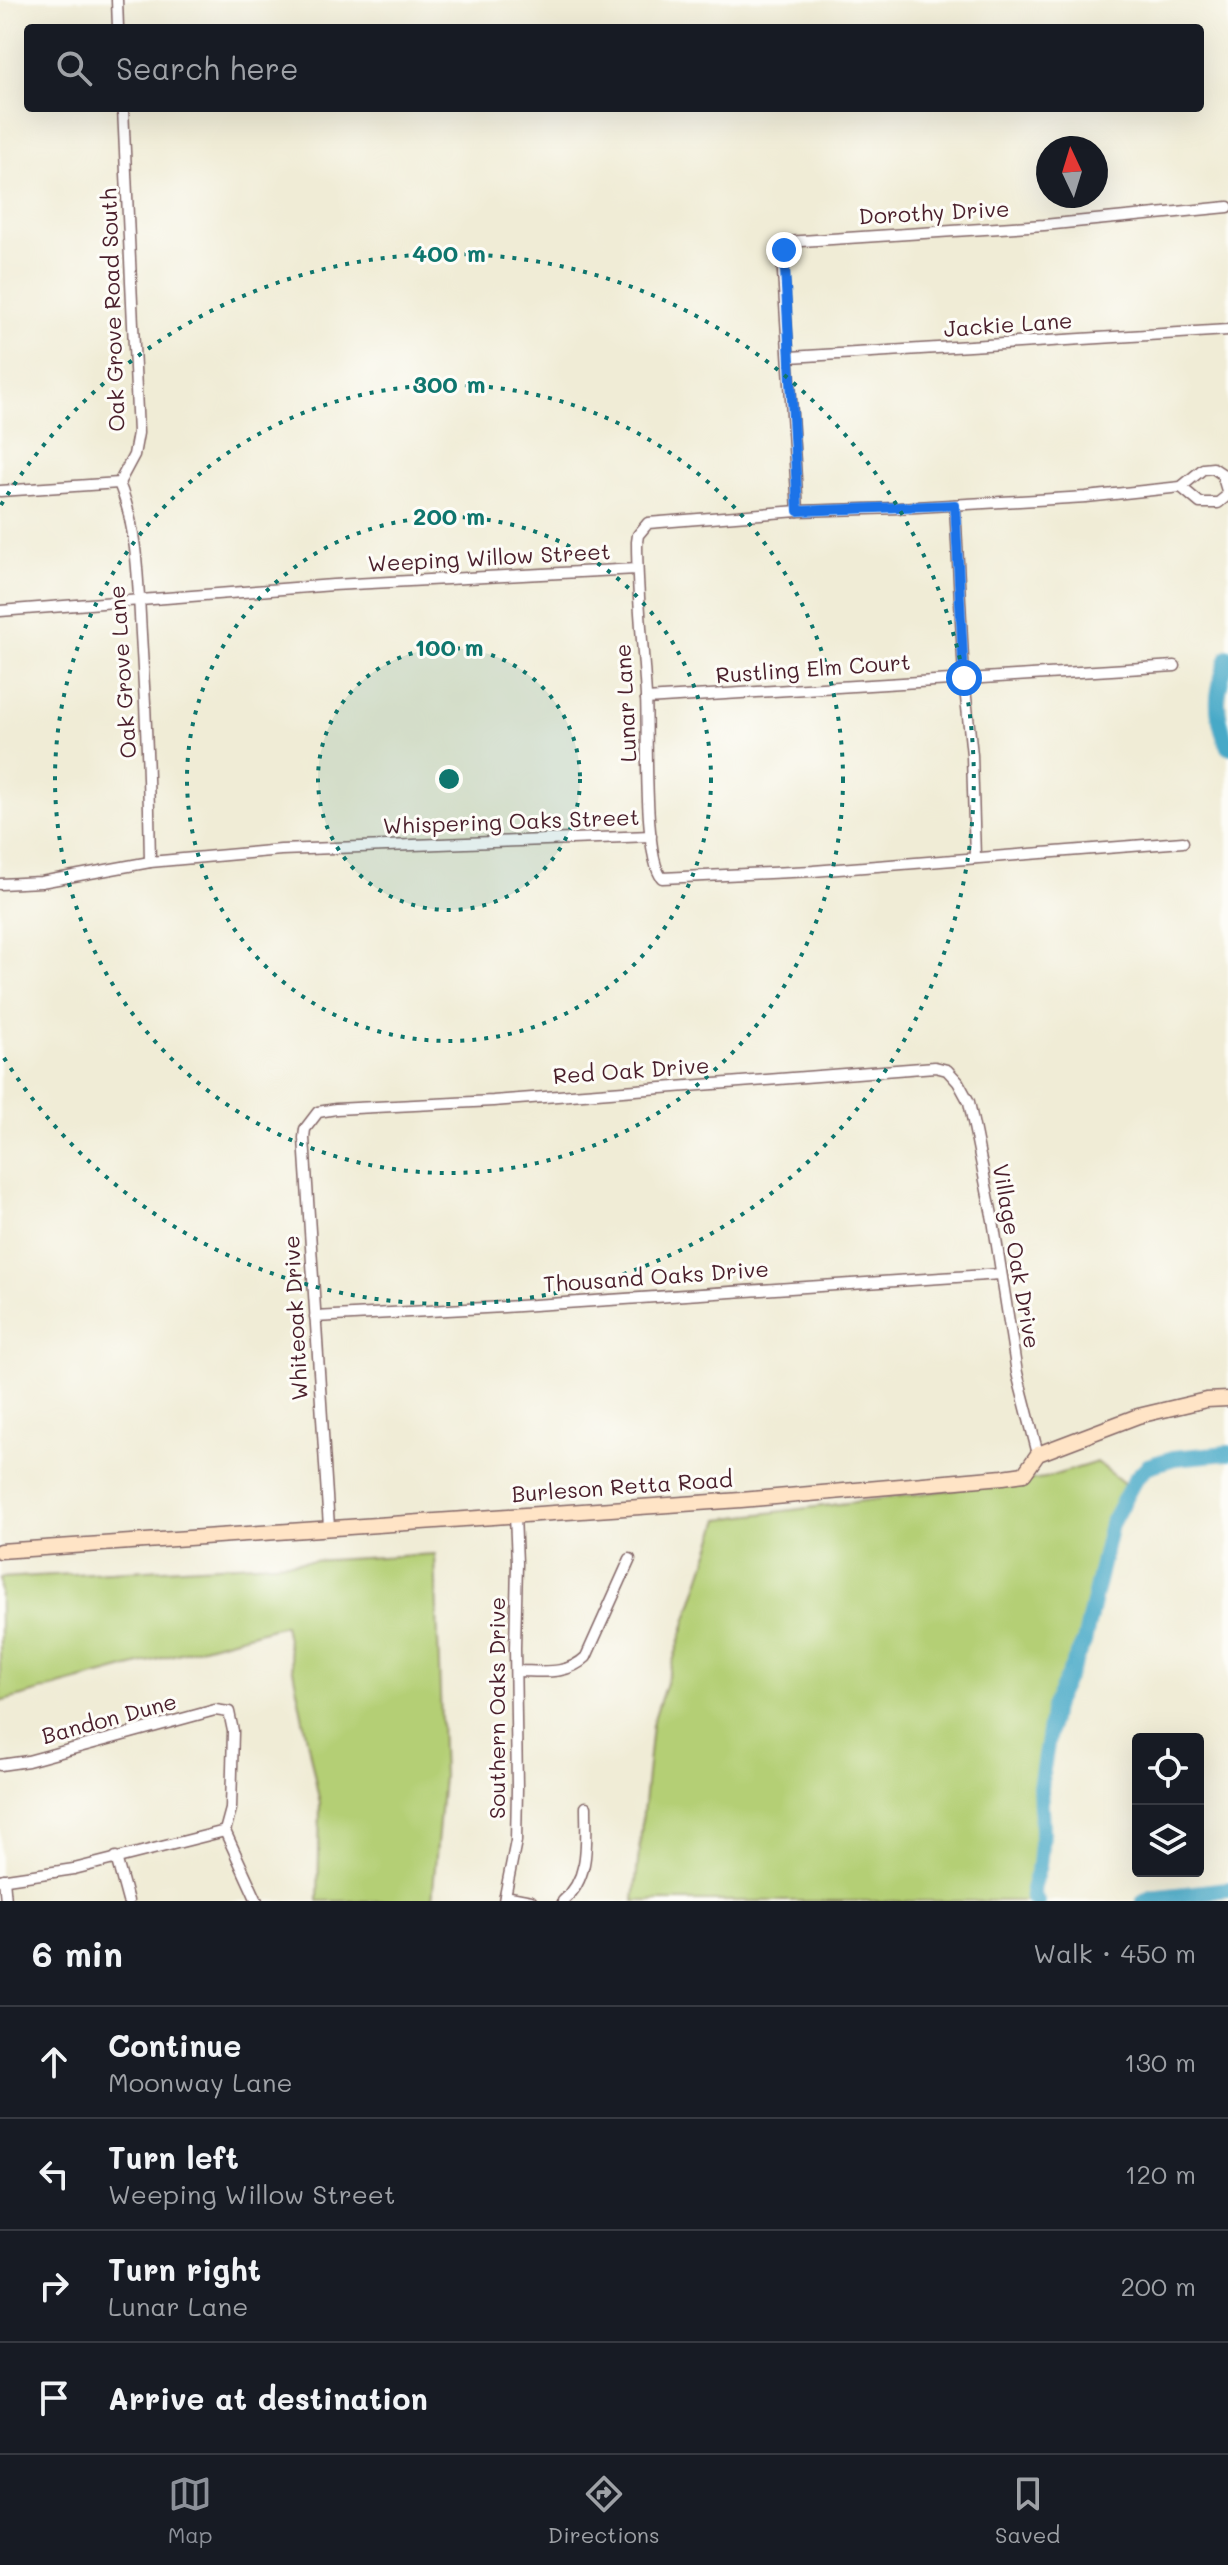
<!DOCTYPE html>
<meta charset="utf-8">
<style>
:root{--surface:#171b24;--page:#242831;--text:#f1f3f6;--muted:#9ea1a6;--line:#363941;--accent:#8c9099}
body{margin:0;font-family:Mali,sans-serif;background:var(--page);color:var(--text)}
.controls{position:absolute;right:24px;bottom:24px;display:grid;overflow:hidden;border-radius:8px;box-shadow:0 8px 32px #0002}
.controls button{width:72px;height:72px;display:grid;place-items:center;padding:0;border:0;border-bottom:2px solid var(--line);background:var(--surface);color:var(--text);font:40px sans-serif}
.compass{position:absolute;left:1036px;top:136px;width:72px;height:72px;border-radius:50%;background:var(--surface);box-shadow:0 8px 32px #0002;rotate:356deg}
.stop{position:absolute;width:24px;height:24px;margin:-18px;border:6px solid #1a73e8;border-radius:50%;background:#fff}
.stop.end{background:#1a73e8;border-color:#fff;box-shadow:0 2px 8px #0008}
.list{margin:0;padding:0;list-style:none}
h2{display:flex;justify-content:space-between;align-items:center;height:104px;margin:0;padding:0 32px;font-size:34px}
h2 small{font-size:26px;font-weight:400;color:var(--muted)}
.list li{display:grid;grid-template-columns:52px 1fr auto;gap:24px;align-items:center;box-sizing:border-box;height:112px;padding:0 32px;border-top:2px solid var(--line)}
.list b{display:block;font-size:30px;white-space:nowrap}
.list p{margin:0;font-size:26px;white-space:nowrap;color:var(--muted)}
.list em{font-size:26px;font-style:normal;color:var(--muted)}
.icon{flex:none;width:44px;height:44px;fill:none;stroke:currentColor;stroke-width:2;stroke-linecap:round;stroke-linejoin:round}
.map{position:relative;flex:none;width:1228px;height:1901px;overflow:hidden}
.search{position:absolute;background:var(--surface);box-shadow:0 8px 32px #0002;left:24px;right:24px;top:24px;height:88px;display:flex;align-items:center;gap:20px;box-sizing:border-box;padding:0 28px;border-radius:8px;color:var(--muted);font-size:30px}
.sheet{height:552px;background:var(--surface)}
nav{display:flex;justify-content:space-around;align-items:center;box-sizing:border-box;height:112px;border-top:2px solid var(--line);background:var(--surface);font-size:22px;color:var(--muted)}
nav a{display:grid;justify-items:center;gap:4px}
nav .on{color:var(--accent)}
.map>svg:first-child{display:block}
.green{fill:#b4cf75;stroke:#7f7750;stroke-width:2}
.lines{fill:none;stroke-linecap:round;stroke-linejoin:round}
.river{stroke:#47a9c7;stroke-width:16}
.street-casing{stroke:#846767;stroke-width:13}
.secondary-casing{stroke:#846767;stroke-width:17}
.street{stroke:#fff;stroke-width:10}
.secondary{stroke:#ffe4c6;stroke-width:14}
.route{stroke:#1a73e8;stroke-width:10}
.ring{fill:none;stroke:#0f766e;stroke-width:4;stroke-dasharray:4 8}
.labels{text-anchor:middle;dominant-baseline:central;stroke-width:6;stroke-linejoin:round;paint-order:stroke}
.street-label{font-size:22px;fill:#4a1f2b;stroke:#fdfcf7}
.centre{fill:#0f766e;stroke:#fdfcf7;stroke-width:4}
.ring-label{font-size:24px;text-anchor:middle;font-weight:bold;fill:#0f766e;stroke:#fdfcf7;stroke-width:6;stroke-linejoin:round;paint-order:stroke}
</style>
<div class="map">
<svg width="1228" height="1901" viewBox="0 0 1228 1901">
<rect width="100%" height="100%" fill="#fdfcf7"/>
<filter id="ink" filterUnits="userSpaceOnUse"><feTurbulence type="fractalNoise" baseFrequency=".0125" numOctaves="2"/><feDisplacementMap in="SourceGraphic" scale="16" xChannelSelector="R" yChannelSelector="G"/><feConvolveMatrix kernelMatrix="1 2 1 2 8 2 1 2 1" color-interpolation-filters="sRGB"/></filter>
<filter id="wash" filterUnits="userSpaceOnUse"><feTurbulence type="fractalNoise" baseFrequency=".006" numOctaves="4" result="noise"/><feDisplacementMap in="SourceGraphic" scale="32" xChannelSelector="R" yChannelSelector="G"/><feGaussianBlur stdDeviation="1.8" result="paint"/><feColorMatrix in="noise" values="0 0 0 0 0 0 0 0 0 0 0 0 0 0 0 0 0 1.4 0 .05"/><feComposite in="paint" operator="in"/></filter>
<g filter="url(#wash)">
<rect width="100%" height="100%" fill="#f0ecd6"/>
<g class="green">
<path d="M 1097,1462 L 1130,1488 L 1111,1524 L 1084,1642 L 1053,1707 L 1040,1787 L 1042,1832 L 1039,1865 L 1032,1889 L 1033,1898 L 1037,1901 L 634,1901 L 652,1725 L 720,1519 L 1045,1478 Z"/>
<path d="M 435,1554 L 443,1777 L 432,1901 L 318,1901 L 320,1804 L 284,1625 L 0,1702 L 0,1578 Z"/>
</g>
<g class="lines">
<g class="river">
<path d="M 1228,657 C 1215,695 1214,710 1228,747"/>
<path d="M 1037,1901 L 1033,1898 L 1032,1889 L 1039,1865 L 1042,1832 L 1040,1787 L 1053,1707 L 1084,1642 L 1111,1524 L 1135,1479 L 1148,1466 L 1174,1458 L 1228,1453"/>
<path d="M 1144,1901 L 1151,1898 L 1228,1889"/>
</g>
</g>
</g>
<g filter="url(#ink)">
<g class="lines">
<defs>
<g id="street">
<path d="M 117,0 L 118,28"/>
<path d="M 790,357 L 1228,330"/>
<path d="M 119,483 C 138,529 138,584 141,634 C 146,710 149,786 150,862"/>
<path d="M 1181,487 L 1200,503 L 1218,503 L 1228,495"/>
<path d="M 0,491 L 119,483 L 134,455 L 138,433 L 123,108"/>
<path d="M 955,505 L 964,678 L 972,755 L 975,858"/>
<path d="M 798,511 L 782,256 L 786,242 L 1044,225 L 1228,207"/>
<path d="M 0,611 L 333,585 L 637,569"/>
<path d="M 646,699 L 1175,666"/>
<path d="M 1183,842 L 813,871 L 662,878 C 643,857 648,731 646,696 C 643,645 637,594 637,542 L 638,535 L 648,523 L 798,511 L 899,508 L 1086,497 L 1181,487 L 1203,469 L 1213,468 L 1222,474 L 1228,494"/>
<path d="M 0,884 L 41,882 L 150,862 L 281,850 L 651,836"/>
<path d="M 315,1317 L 504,1307 L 1001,1274"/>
<path d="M 329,1527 L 304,1138 L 305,1129 L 318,1112 L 336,1109 L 493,1101 L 935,1067 L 947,1070 L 958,1082 L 969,1102 L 993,1220 L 1017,1373 L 1038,1454"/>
<path d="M 516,1671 C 542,1671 566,1676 586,1657 L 630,1559"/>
<path d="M 0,1765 L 28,1761 L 215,1710 L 229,1712 L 233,1731 L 231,1809 L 225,1831 L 257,1901"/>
<path d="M 116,1857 L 128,1901"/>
<path d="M 4,1879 L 6,1901"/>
<path d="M 0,1880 L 74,1869 L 225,1831"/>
<path d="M 505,1896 L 531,1901"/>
<path d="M 504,1901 L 516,1841 L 517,1788 L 515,1648 L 517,1563 L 515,1515"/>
<path d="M 563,1901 C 591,1878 586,1840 586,1807"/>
</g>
<path id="secondary" d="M 0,1551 L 741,1500 L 1003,1477 L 1024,1474 L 1038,1454 L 1138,1416 L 1206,1400 L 1228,1399"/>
</defs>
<use href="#street" class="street-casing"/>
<use href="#secondary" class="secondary-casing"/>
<use href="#street" class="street"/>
<use href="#secondary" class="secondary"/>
</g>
</g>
<g class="lines" filter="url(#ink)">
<path class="route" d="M 784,250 L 798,511 L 955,505 L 964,678"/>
</g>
<circle cx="449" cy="779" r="131" fill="#0f766e" fill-opacity=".12"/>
<g class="ring">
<circle cx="449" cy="779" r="131"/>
<circle cx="449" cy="779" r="262"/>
<circle cx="449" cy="779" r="394"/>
<path d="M1 505A525 525 0 1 1 1 1053"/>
</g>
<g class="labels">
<g class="street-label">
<text transform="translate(934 212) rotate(-3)">Dorothy Drive</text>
<text transform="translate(112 310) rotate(-92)">Oak Grove Road South</text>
<text transform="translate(1008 324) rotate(-4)">Jackie Lane</text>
<text transform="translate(489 557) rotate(-3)">Weeping Willow Street</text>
<text transform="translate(813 668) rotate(-4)">Rustling Elm Court</text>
<text transform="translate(122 672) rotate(-94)">Oak Grove Lane</text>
<text transform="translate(625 703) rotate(-93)">Lunar Lane</text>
<text transform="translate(511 821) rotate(-2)">Whispering Oaks Street</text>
<text transform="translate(631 1070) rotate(-4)">Red Oak Drive</text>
<text transform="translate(1017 1256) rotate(80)">Village Oak Drive</text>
<text transform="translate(656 1276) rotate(-4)">Thousand Oaks Drive</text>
<text transform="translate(295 1318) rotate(-93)">Whiteoak Drive</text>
<text transform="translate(622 1486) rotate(-4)">Burleson Retta Road</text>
<text transform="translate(496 1708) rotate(-90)">Southern Oaks Drive</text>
<text transform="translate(109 1718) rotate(-15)">Bandon Dune</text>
</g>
</g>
<circle cx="449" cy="779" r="12" class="centre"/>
<g class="ring-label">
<text x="449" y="262">400 m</text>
<text x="449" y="393">300 m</text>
<text x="449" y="525">200 m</text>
<text x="449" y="656">100 m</text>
</g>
</svg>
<div class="controls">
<button><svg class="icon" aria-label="locate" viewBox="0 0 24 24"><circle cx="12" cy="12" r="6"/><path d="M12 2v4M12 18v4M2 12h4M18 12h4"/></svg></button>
<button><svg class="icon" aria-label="layers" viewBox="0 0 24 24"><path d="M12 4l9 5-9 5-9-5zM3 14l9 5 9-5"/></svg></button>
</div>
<svg class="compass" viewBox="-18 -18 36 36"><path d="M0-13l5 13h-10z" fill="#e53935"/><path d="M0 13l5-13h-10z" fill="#9ea1a6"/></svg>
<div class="stop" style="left:964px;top:678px"></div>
<div class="stop end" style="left:784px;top:250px"></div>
<div class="search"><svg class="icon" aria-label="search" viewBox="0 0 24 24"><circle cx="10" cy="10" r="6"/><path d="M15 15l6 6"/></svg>Search here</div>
</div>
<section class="sheet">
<h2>6 min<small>Walk · 450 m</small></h2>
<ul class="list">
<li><svg class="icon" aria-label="ahead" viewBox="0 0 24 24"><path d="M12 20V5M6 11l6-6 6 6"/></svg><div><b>Continue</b><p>Moonway Lane</p></div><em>130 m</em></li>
<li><svg class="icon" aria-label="left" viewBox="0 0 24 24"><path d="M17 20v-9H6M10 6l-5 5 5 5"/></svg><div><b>Turn left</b><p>Weeping Willow Street</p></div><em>120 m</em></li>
<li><svg class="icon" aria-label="right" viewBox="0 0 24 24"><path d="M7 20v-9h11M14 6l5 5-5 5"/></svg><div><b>Turn right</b><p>Lunar Lane</p></div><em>200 m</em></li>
<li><svg class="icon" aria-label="arrive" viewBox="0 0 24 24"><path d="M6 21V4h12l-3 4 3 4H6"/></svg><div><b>Arrive at destination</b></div></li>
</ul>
</section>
<nav>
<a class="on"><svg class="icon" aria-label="map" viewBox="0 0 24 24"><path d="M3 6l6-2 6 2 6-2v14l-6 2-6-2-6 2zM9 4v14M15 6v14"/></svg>Map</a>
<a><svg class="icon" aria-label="directions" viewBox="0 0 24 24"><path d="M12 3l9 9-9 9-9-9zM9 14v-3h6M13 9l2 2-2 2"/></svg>Directions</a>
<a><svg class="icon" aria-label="saved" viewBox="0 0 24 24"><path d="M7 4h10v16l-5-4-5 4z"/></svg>Saved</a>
</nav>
